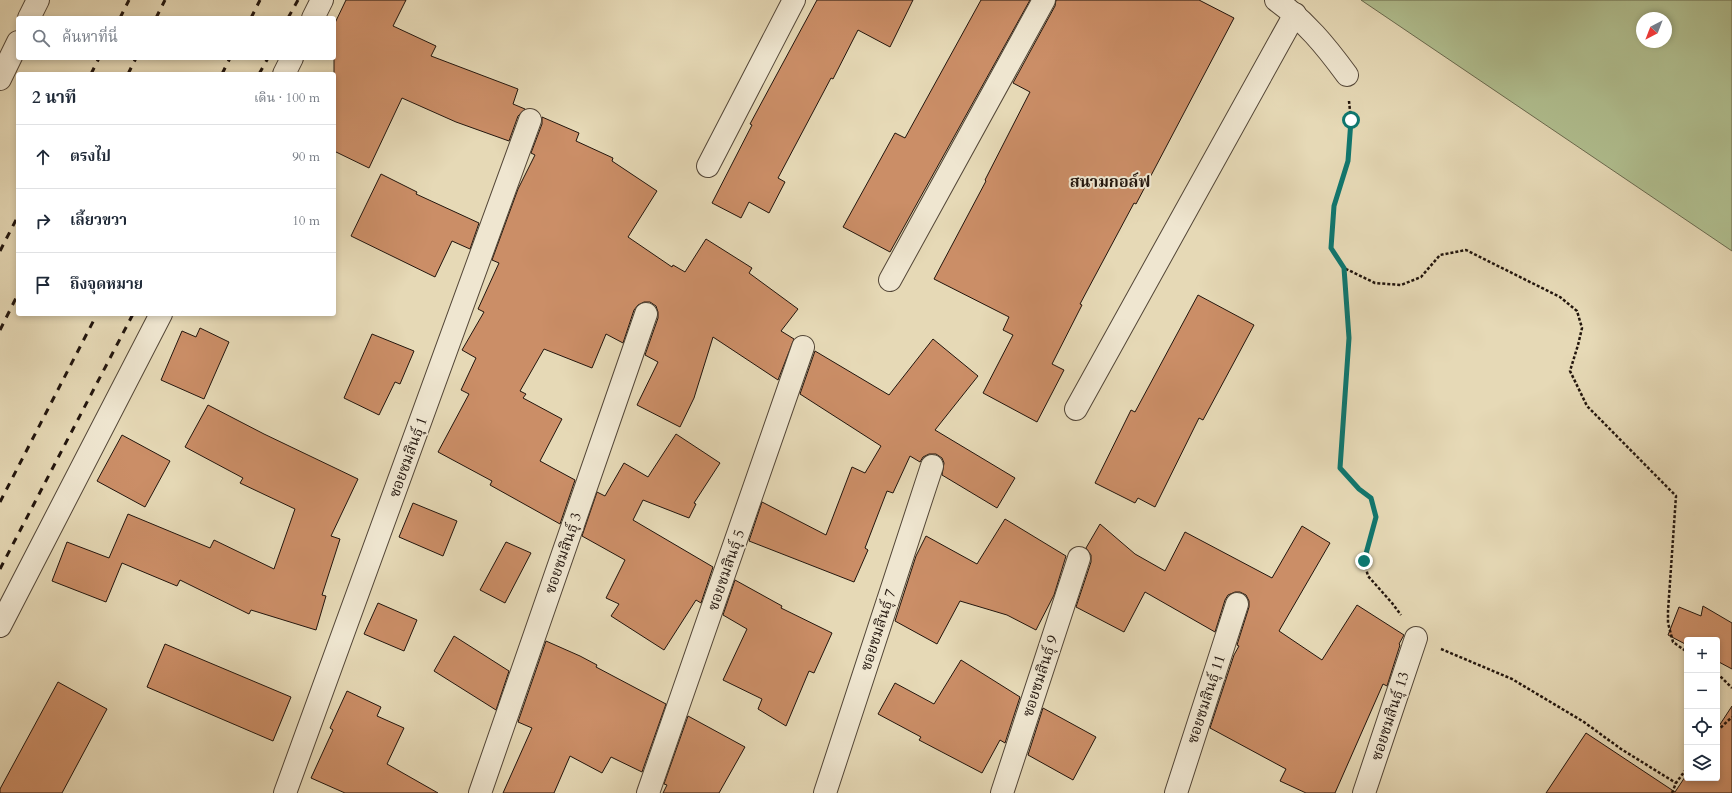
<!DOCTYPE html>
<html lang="th">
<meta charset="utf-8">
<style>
:root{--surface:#fff;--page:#f6f6f7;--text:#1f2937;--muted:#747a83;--line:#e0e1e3}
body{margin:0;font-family:Cardo,"Noto Serif Thai",serif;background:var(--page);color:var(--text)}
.controls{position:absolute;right:12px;bottom:12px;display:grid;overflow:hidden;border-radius:4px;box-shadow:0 2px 6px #0003}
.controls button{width:36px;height:36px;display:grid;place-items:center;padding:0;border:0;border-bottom:1px solid var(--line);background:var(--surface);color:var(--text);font:20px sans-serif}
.compass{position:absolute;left:1636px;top:12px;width:36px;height:36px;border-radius:50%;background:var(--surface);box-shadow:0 2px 6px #0003;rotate:222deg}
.stop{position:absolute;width:12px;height:12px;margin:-9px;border:3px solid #0f766e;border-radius:50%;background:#fff}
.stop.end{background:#0f766e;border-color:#fff;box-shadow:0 1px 4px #0008}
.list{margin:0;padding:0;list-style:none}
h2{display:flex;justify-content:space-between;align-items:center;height:52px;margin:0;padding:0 16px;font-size:17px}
h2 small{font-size:13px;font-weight:400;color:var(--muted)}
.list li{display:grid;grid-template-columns:26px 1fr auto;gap:12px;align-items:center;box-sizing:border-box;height:64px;padding:0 16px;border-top:1px solid var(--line)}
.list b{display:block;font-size:15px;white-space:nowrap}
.list em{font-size:13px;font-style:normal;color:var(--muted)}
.icon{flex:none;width:22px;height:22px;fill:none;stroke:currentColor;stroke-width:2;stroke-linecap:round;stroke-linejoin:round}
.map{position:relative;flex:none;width:1732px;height:793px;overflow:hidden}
.search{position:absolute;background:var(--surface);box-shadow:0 2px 6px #0003;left:16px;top:16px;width:320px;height:44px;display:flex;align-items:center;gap:10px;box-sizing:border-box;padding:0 14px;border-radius:4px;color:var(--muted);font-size:15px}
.panel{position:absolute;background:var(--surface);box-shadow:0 2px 6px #0003;left:16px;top:72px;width:320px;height:244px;border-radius:4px}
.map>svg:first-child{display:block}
.green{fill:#b1c091;stroke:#6a6a4f;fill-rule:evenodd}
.building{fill:#cb8e67;stroke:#22150d}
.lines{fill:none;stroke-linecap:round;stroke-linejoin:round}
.minor-casing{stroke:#534637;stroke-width:24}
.path{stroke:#22150d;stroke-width:2.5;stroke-dasharray:3 2;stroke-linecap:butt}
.minor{stroke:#efe6d0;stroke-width:22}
.rail{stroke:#22150d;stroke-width:3;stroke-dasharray:7 7;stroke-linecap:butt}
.route{stroke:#0f766e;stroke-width:5}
.labels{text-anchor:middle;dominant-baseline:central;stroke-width:4;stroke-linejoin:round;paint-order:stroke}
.street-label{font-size:15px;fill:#22150d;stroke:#efe6d0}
.neighbourhood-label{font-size:16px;font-weight:bold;fill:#22150d;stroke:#efe6d0}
</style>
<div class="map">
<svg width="1732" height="793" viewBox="0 0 1732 793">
<rect width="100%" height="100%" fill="#e6d9b6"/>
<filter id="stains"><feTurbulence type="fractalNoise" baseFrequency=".005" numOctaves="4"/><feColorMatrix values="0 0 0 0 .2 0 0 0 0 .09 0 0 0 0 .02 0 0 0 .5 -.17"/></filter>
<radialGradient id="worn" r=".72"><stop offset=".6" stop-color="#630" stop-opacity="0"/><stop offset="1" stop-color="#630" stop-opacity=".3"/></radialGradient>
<path class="green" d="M 1361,0 L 1732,0 L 1732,251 ZM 1642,18 L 1666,18 L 1666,42 L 1642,42 Z"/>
<g class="building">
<path d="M 346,0 L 406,0 L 393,26 L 436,46 L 431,56 L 518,89 L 513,104 L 525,109 L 518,116 L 509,141 L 456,122 L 402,98 L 369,168 L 334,151 L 334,25 Z"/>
<path d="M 817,0 L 913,0 L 890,47 L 858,30 L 833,79 L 831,78 L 778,178 L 785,182 L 769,213 L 749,202 L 741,218 L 712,203 L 752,125 L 750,124 Z"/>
<path d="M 981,0 L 1030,0 L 890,252 L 843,227 L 895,133 L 905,138 Z"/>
<path d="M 1056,0 L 1199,0 L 1234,18 L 1136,204 L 1134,203 L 1080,304 L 1082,305 L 1052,364 L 1064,370 L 1037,422 L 983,393 L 1013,335 L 1003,330 L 1009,317 L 934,279 L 986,181 L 985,180 L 1030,92 L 1013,83 L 1055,6 Z"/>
<path d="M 542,117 L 579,133 L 576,141 L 613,158 L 612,161 L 657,191 L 628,237 L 672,267 L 673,265 L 685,272 L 706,239 L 752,268 L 749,273 L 798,309 L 781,331 L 794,339 L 778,380 L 713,337 L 694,398 L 680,427 L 637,405 L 658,362 L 645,355 L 658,318 L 658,312 L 656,306 L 650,302 L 644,302 L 638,305 L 634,310 L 623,343 L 606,334 L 592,368 L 544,349 L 520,391 L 526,394 L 523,398 L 562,419 L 540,461 L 575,480 L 560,524 L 490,485 L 492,481 L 438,452 L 469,394 L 461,390 L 476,358 L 462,350 L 484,312 L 478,309 L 499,263 L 492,260 L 518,189 L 535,155 L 531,153 L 542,124 Z"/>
<path d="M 381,174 L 417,192 L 416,194 L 479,223 L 470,249 L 452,241 L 435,277 L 351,236 Z"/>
<path d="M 1198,295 L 1254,325 L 1203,420 L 1199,418 L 1155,507 L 1138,498 L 1135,503 L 1095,483 L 1131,410 L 1135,412 Z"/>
<path d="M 200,328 L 229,342 L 204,399 L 161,380 L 182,331 L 196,337 Z"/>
<path d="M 372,334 L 414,351 L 400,384 L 395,382 L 379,415 L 344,398 Z"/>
<path d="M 933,339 L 978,376 L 935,430 L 1015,478 L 997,508 L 942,475 L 944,463 L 942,458 L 936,454 L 929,454 L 923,457 L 920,462 L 910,456 L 893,493 L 887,491 L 865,548 L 868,550 L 854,582 L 749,541 L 762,502 L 826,535 L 852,467 L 865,473 L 881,446 L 800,394 L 815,351 L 889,395 Z"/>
<path d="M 208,405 L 264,434 L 358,479 L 331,536 L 340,539 L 322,595 L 326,596 L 316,630 L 251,610 L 249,614 L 180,580 L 177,586 L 122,563 L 106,602 L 52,581 L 67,542 L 109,558 L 128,514 L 210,548 L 214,540 L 274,569 L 295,509 L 240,483 L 243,478 L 185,447 Z"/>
<path d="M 676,434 L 720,463 L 694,503 L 696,504 L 689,518 L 643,500 L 633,520 L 713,567 L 701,603 L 696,600 L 664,650 L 611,616 L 619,604 L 606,598 L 625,560 L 582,536 L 597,492 L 605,496 L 624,463 L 648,477 Z"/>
<path d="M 122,435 L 170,461 L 145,507 L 97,481 Z"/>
<path d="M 413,503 L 457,521 L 443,556 L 399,537 Z"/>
<path d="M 1005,519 L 1066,556 L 1054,595 L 1036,630 L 1007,615 L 960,601 L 937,644 L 895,621 L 916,556 L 926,536 L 977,564 Z"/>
<path d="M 1100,524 L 1135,554 L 1165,571 L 1185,532 L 1272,578 L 1302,526 L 1330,543 L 1279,631 L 1322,660 L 1357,605 L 1404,635 L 1399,644 L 1400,645 L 1387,686 L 1383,684 L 1335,793 L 1306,793 L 1280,781 L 1286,769 L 1210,728 L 1234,655 L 1239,646 L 1237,645 L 1249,607 L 1249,601 L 1246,595 L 1240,592 L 1235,592 L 1228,595 L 1225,600 L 1215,632 L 1145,592 L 1124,632 L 1076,607 L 1091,562 L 1091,555 L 1086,548 Z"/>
<path d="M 506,542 L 531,553 L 505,603 L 480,590 Z"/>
<path d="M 735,580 L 782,606 L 781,608 L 832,633 L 814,673 L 809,671 L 786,726 L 758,709 L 762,699 L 723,680 L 747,629 L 723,615 Z"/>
<path d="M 378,603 L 417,620 L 404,651 L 364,634 Z"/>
<path d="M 1703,606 L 1732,623 L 1732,669 L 1717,661 L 1717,640 L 1687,640 L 1687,645 L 1668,635 L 1679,607 L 1701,616 Z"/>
<path d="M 454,636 L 509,671 L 496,710 L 434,671 Z"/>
<path d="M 546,641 L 580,656 L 597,665 L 596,667 L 666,704 L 642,772 L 611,757 L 602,773 L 570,756 L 554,793 L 503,793 L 532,728 L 518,722 Z"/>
<path d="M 165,644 L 291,697 L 273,741 L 147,687 Z"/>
<path d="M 961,660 L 1020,697 L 1005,743 L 1000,740 L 982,773 L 919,740 L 921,737 L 878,714 L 895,683 L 934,704 Z"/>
<path d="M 58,682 L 107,709 L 62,793 L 0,793 L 0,789 Z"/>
<path d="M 347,691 L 381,707 L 377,716 L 404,728 L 387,764 L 438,793 L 345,793 L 311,778 L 333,730 L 330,728 Z"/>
<path d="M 1732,706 L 1732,793 L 1546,793 L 1586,733 L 1675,792 L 1687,774 L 1687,778 L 1717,778 L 1717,729 Z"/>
<path d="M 1043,708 L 1096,737 L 1073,780 L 1028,755 Z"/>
<path d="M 688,716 L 745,747 L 719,793 L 663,793 L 667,785 L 664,784 Z"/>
</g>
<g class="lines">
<defs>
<g id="minor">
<path d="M 1276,0 C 1306,22 1325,45 1347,75"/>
<path d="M 29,18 L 38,0"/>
<path d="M 313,18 L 322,0"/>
<path d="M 284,74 L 292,58"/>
<path d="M 0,79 L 18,42"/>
<path d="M 708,166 L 794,0"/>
<path d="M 890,280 L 1044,0"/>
<path d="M 1076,409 L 1295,14"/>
<path d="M 0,626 L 161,314"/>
<path d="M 285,793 L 530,120"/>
<path d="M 480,793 L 646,314"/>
<path d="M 648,793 L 803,347"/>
<path d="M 825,793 L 932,466"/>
<path d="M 1002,793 L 1079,558"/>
<path d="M 1176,793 L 1237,604"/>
<path d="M 1364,793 L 1416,638"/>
</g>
</defs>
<use href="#minor" class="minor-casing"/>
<g class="path">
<path d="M 1349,101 L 1351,121 L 1348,161 L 1334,207 L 1331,248 L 1344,268 L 1375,283 L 1401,285 L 1421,277 L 1440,255 L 1466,250 L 1560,297 L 1577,311 L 1582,328 L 1578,345 L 1570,371 L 1587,406 L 1676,496 L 1668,611 L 1668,623 L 1673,642 L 1687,652"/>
<path d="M 1344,268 L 1349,338 L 1340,468 L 1359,489 L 1371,498 L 1376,517 L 1364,561 L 1368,576 L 1392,603 L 1401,615"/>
<path d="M 1441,649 L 1512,679 L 1584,722 L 1621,749 L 1676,783"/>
<path d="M 1717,673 L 1732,688"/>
<path d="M 1717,731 L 1732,717"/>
<path d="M 1672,793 L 1676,783 L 1687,768"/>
</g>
<use href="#minor" class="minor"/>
<g class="rail">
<path d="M 120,18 L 129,0"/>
<path d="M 156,18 L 165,0"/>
<path d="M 251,18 L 260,0"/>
<path d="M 288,18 L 298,0"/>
<path d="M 91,74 L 99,58"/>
<path d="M 128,74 L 136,58"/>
<path d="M 222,74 L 230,58"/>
<path d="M 259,74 L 268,58"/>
<path d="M 0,251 L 18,216"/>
<path d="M 0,330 L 18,294"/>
<path d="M 0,502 L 97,314"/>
<path d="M 0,569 L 133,314"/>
</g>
</g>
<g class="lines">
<path class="route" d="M 1351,120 L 1348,161 L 1334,206 L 1331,248 L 1344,268 L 1349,338 L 1340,468 L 1359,489 L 1371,498 L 1376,517 L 1364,561"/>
</g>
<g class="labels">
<g class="street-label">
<text transform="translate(408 457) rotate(-70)">ซอยชมสินธุ์ 1</text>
<text transform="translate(563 553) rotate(-71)">ซอยชมสินธุ์ 3</text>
<text transform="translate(726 570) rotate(-71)">ซอยชมสินธุ์ 5</text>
<text transform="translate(878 630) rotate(-72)">ซอยชมสินธุ์ 7</text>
<text transform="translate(1040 676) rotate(-72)">ซอยชมสินธุ์ 9</text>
<text transform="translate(1206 699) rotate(-72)">ซอยชมสินธุ์ 11</text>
<text transform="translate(1390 716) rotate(-72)">ซอยชมสินธุ์ 13</text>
</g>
<g class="neighbourhood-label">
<text x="1110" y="182">สนามกอล์ฟ</text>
</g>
</g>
<rect width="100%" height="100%" filter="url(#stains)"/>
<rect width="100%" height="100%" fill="url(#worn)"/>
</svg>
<div class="controls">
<button>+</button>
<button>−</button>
<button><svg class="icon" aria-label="locate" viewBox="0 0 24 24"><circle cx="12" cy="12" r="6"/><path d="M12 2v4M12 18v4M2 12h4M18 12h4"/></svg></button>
<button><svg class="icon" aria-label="layers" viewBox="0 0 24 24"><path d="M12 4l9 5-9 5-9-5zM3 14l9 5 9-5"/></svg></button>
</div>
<svg class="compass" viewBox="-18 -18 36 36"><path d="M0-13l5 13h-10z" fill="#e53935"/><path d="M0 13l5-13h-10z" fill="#747a83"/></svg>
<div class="stop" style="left:1351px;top:120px"></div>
<div class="stop end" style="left:1364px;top:561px"></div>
<div class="search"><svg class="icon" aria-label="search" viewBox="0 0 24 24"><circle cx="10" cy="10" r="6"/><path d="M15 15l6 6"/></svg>ค้นหาที่นี่</div>
<section class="panel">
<h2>2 นาที<small>เดิน · 100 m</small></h2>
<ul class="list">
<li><svg class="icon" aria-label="ahead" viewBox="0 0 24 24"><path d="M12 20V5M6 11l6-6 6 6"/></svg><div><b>ตรงไป</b></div><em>90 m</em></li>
<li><svg class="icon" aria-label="right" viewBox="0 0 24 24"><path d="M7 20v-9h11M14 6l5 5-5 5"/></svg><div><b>เลี้ยวขวา</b></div><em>10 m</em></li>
<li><svg class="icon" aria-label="arrive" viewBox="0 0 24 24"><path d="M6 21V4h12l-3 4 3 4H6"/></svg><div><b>ถึงจุดหมาย</b></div></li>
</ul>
</section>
</div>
